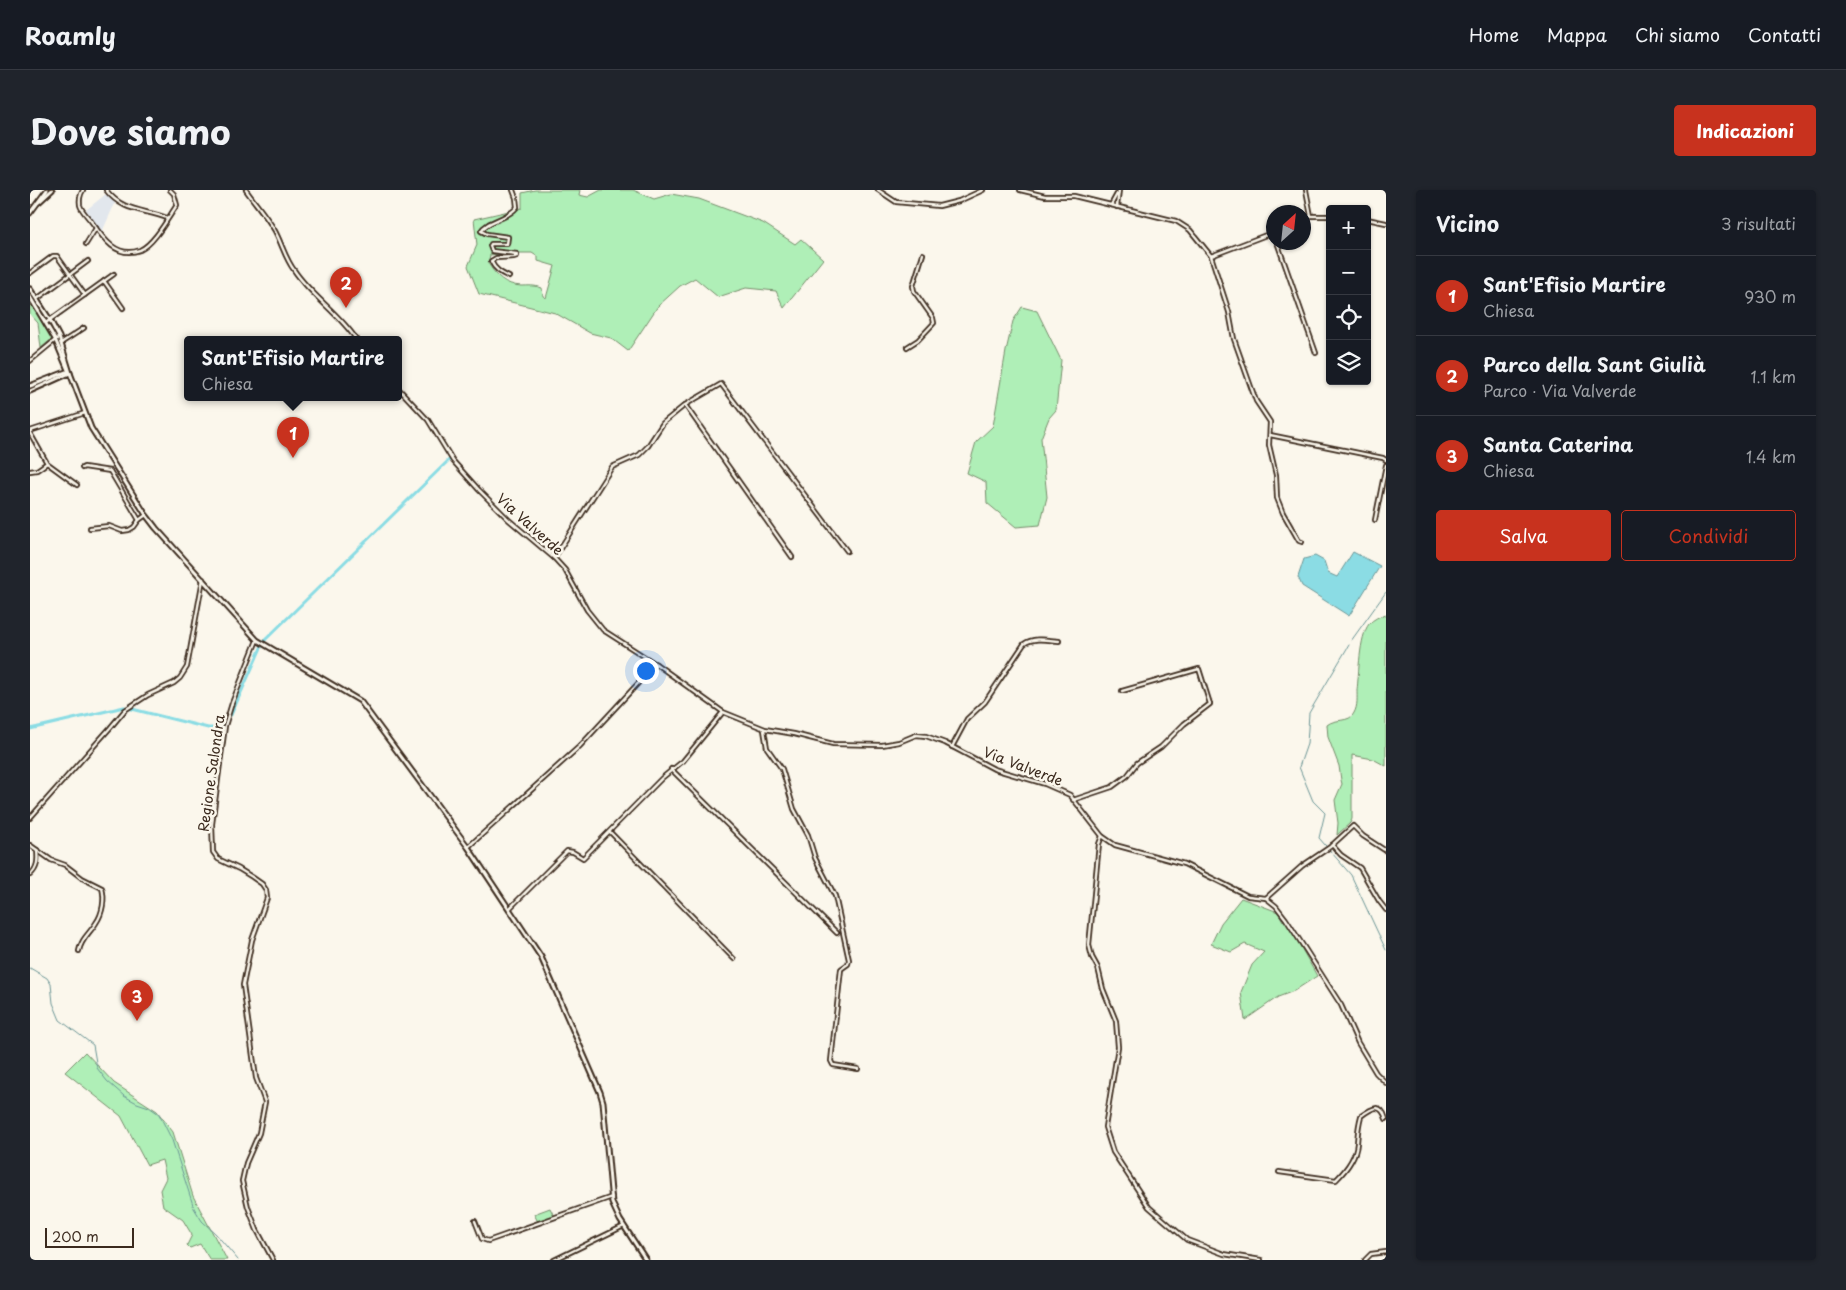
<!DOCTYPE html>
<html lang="it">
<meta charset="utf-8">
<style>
:root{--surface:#171b24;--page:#20242c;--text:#f1f3f6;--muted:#9ea1a6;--line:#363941;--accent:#c8321e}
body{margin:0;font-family:"Playpen Sans",sans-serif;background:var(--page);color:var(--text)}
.controls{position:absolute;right:15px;top:15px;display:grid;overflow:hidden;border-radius:5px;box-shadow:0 1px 4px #0004}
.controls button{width:45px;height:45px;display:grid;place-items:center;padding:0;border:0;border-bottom:1px solid var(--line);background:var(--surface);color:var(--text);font:25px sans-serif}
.compass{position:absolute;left:1236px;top:15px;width:45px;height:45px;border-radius:50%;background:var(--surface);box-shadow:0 1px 4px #0004;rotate:27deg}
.scale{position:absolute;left:15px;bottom:12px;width:89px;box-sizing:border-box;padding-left:5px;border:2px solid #3b2a1e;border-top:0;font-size:14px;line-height:18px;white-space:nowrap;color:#3b2a1e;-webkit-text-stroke:4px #fbf7ec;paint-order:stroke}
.you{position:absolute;left:615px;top:480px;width:18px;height:18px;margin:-12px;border:4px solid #fff;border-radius:50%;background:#1a73e8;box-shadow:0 0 0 8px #1a73e833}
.badge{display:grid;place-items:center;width:32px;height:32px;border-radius:50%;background:var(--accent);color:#fff;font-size:16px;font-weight:700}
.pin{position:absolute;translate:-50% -41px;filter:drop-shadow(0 1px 2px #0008)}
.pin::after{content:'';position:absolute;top:26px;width:18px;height:15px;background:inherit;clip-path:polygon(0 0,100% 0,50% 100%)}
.popup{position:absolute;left:154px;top:146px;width:218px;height:65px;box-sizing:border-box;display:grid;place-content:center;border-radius:5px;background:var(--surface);filter:drop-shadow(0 1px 4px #0005);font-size:16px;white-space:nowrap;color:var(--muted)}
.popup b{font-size:19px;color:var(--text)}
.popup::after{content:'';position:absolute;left:50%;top:100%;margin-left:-10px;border:10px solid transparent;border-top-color:var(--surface)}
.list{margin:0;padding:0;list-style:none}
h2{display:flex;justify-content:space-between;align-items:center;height:65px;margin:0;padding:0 20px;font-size:21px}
h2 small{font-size:16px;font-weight:400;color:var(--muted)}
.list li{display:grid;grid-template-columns:32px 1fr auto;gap:15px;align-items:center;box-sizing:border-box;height:80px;padding:0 20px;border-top:1px solid var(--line)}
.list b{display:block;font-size:19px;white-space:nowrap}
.list p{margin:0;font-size:16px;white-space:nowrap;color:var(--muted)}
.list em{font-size:16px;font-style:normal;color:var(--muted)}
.actions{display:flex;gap:10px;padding:15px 20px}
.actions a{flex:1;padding:11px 0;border:1px solid var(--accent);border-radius:5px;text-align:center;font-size:18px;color:var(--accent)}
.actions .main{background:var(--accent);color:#fff}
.icon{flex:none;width:28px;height:28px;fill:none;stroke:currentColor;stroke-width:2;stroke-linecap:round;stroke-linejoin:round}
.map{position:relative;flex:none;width:1356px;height:1070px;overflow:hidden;border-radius:5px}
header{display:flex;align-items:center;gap:30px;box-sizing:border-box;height:70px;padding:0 25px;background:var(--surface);border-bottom:1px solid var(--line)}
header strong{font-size:24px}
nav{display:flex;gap:28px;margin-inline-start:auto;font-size:18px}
.intro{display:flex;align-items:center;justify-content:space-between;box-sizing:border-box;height:120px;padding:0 30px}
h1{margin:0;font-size:35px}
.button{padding:12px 22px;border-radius:5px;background:var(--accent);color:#fff;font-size:18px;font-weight:700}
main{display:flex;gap:30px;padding:0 30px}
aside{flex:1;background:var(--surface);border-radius:5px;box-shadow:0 1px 4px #0004}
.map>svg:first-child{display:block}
.built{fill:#e2e7ed}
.green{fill:#afefb7;stroke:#758c6a;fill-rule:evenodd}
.water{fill:#8bdce4;stroke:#6b9595}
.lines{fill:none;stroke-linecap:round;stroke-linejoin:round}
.stream{stroke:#6b9595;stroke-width:1}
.canal{stroke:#8bdce4;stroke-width:3}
.street-casing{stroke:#3b2a1e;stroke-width:6}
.secondary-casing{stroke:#3b2a1e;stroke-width:7}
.street{stroke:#fbf7ec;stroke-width:2.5}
.secondary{stroke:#fbf7ec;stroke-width:3}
.labels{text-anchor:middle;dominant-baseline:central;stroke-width:5;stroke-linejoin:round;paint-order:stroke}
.street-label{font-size:14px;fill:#3b2a1e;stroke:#fbf7ec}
</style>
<header>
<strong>Roamly</strong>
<nav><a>Home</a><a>Mappa</a><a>Chi siamo</a><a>Contatti</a></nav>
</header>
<div class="intro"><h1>Dove siamo</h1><a class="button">Indicazioni</a></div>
<main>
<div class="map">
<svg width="1356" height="1070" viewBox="0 0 1356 1070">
<rect width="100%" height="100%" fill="#fbf7ec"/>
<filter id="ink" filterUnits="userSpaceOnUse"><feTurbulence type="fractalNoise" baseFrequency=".02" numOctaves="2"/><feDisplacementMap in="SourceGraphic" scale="10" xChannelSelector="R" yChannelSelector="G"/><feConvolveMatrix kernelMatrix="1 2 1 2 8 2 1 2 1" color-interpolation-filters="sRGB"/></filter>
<g filter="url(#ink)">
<path class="built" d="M 76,4 L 85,13 L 72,42 L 56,20 Z"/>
<g class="green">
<path d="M 505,0 L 550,0 L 549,5 L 558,7 L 571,0 L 603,0 L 624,9 L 641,4 L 669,9 L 733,33 L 765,54 L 771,49 L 793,69 L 754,118 L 746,101 L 716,98 L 688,107 L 665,88 L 650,96 L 628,116 L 598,161 L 581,148 L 560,143 L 525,123 L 449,104 L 438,76 L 447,55 L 444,29 L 492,18 L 492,3 ZM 477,63 L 502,63 L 508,67 L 508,71 L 525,76 L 516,108 L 513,106 L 512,98 C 504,95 499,96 491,96 C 475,95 466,86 458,73 L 460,65 Z"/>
<path d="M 0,111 L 24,147 L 11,158 L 8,133 L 0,124 Z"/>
<path d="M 992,117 L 1007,121 L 1031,170 L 1026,220 L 1019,228 L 1011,248 L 1017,307 L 1010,335 L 986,337 L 957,313 L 956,292 L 937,283 L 946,252 L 963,236 L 976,161 L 983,131 Z"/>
<path d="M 1356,424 L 1356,576 L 1343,569 L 1322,565 L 1322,629 L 1320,633 L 1307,645 L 1308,633 L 1305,610 L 1312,594 L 1311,590 L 1309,576 L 1298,547 L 1297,535 C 1305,528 1320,533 1324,523 C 1328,516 1327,507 1327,500 C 1329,484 1329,447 1339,434 C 1343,429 1350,426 1356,424 Z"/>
<path d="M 1211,708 L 1248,722 L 1253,731 L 1255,729 L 1287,786 L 1264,801 L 1248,807 L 1215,830 L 1211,802 L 1222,775 L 1234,762 L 1215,754 L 1201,762 L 1181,754 L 1191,733 Z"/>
<path d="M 55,862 L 84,893 L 127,921 L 143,942 L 163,1006 L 197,1070 L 180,1070 L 170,1054 L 160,1058 L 157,1055 L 162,1045 L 153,1030 L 133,1016 L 130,1000 L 136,988 L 132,970 L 117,975 L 91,926 L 35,882 Z"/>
<path d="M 520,1018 L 524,1026 L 508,1032 L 504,1024 Z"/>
</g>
<path class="water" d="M 1323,362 L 1350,376 L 1319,426 L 1272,396 L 1268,387 L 1274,369 L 1285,366 L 1294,371 L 1298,383 L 1307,387 Z"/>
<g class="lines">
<g class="stream">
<path d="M 1321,451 L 1356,402"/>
<path d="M 1319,455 L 1279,523 L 1277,554 L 1269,577 L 1283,611 L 1295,623 L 1289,648 L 1321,685 L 1356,760"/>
<path d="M 0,778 L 17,788 L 21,794 L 23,813 L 30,830 L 63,855 L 67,878 L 77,891 L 94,906 L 107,913 L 119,917 L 129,924 L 142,950 L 164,1018 L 172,1031 L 186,1044 L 208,1070"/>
</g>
<g class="canal">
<path d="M 201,525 L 234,451 L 419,270"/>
<path d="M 0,539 L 94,517 L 178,538 L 185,538 L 192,535"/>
</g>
<defs>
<g id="street">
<path d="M 53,0 C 50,5 49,9 50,15 C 51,20 57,26 61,31 C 72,47 86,69 110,60 C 124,54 138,28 147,15 L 144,4 L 140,0"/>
<path d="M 76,0 C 93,22 113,19 137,28"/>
<path d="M 216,0 C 225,13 237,27 245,41 C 252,54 255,68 264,80 C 281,106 309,123 326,149"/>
<path d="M 848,0 L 866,12 L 909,16 L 929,11 L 953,0"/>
<path d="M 990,0 L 1015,6 L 1044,6 L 1146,31 L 1160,40 L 1181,66 L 1244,42"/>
<path d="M 1276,0 L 1281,26"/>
<path d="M 1081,15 L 1087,4"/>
<path d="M 1087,17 L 1089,0"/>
<path d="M 1274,29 L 1281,26 L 1300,26"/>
<path d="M 1337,29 L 1356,33"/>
<path d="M 1247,52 L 1286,163"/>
<path d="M 56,54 L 66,38"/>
<path d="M 1181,66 L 1199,122 L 1204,149 L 1226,211 L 1240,232 L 1239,255 L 1246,285 L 1247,308 L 1253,323 L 1269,351 L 1272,352"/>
<path d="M 0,83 L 23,66 L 27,66 L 55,105"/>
<path d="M 479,87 C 471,83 465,80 461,71 L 466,68 L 484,67 L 487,66 L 487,64 L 462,61 L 460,56 L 461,54 L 477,54 L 478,47 L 457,44 L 451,41 C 457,30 477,30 487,17 L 486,8 L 483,0"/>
<path d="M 74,91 L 93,118"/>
<path d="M 7,109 L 58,71"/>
<path d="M 17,132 L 84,84"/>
<path d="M 31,153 L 54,138"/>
<path d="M 877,157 L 888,150 L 904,133 L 903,128 L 884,101 L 883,96 L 893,64"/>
<path d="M 0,171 L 29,147"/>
<path d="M 368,198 L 398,230 L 423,271 L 449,300 L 479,330 L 524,368 L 535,380 L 557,420 L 573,440 L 626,474 L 693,522 L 735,539 L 764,544 L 803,554 L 852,555 L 869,552 L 886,545 L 896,546 L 915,553 L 964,579 L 1015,594 L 1040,605 L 1072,646 L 1085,655 L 1154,674 L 1218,706 L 1236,708 L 1246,716 L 1256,729 L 1311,815 L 1328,853 L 1346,883 L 1356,893"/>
<path d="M 655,215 L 762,367"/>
<path d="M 0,241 L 55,223"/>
<path d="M 0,243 L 17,273 L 47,295"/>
<path d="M 1240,245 L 1353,268 L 1356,270"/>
<path d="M 52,278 L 54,277 L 80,281"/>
<path d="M 0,281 L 7,280 L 17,273"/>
<path d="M 80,281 L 109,330"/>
<path d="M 1345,330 L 1356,275"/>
<path d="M 60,338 L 79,336 L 92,341 L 99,340 L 104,337 L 109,330 L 116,325"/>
<path d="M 524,368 L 582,277 L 609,265 L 618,256 L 633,233 L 655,215 L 691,194 L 817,361"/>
<path d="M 227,450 L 202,513 L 195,536 L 182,634 L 183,662 L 188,669 L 209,679 L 222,687 L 232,694 L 236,700 L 237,708 L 222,750 L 213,795 L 226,888 L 235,912 L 229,943 L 216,973 L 212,991 L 218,1017 L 227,1040 L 243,1070"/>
<path d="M 734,540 L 737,558 L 752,579 L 764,619 L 778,645 L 785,668 L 805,706 L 819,770 L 818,774 L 811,779 L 801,871 L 803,875 L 828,879"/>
<path d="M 922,557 L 937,529 L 955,512 L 994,454 C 1004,447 1017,450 1029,451"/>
<path d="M 641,579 L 807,743"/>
<path d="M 1043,610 L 1082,597 L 1097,586 L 1107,573 L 1131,557 L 1154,534 L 1180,514 L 1169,479 L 1092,501"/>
<path d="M 0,628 L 80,538 L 95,520 L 118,505 L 144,493 L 150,488 L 157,477 L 173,389"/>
<path d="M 580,642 L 704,769"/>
<path d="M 1072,646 L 1069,654 L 1059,755 L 1062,767 L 1068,778 L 1073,799 L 1086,831 L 1088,857 L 1075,937 L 1083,962 L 1119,1017 L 1157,1050 L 1194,1064 L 1231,1070"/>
<path d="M 0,655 L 7,660 C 8,670 8,678 0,685"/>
<path d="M 1302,655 L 1311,665 L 1330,678 L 1349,711 L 1356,720"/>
<path d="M 438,657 L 550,556 L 626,474"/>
<path d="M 7,660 L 21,670 L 35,675 L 52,688 L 72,698 C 75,709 73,723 66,733 C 60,743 51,749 49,761"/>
<path d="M 1236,708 L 1272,676 L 1300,657 L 1323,636 L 1333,646 L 1356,661"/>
<path d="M 479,719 L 537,661 L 543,662 L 553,668 L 632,588 L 653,571 L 693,522"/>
<path d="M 1249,982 L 1306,990 C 1315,981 1326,967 1327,953 C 1328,941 1328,937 1331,926 C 1342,918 1351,912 1356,929"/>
<path d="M 445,1031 L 452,1049 L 458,1051 L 582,1007"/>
<path d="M 524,1070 L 594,1036"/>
<path d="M 1335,1070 L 1341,1064 L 1356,1062"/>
</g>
<g id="secondary">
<path d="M 9,12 L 22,0"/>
<path d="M 0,23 L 17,0"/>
<path d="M 0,99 L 20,130 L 29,147 L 40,183 L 61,238 L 116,325 L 126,338 L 227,450 L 330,511 L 438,657 L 511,767 L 570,902 L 573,912 L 582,1013 L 590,1030 L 616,1070"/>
<path d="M 0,107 L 25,149 L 38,180"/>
<path d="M 0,196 L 36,182 L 39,183"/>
<path d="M 0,201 L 40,183"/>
</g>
</defs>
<use href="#street" class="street-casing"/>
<use href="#secondary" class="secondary-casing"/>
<use href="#street" class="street"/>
<use href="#secondary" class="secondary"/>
</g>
</g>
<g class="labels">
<g class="street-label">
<text transform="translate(500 334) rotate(42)">Via Valverde</text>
<text transform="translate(993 576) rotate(21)">Via Valverde</text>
<text transform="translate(181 583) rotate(-82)">Regione Salondra</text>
</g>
</g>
</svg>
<div class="controls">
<button>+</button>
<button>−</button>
<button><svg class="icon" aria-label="locate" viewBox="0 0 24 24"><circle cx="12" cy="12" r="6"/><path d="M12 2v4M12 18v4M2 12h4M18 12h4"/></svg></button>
<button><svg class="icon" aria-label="layers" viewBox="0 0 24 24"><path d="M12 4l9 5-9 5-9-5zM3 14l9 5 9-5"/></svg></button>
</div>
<svg class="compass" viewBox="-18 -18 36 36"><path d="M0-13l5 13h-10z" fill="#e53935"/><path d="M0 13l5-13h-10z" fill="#9ea1a6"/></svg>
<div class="scale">200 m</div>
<div class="you"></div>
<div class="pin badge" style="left:263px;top:268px">1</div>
<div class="popup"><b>Sant'Efisio Martire</b>Chiesa</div>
<div class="pin badge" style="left:316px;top:118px">2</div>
<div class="pin badge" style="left:107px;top:831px">3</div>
</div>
<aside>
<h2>Vicino<small>3 risultati</small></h2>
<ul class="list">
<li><span class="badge">1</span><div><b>Sant'Efisio Martire</b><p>Chiesa</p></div><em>930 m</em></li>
<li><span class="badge">2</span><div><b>Parco della Sant Giulià</b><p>Parco · Via Valverde</p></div><em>1.1 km</em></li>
<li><span class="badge">3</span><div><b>Santa Caterina</b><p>Chiesa</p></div><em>1.4 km</em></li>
</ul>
<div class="actions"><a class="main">Salva</a><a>Condividi</a></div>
</aside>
</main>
